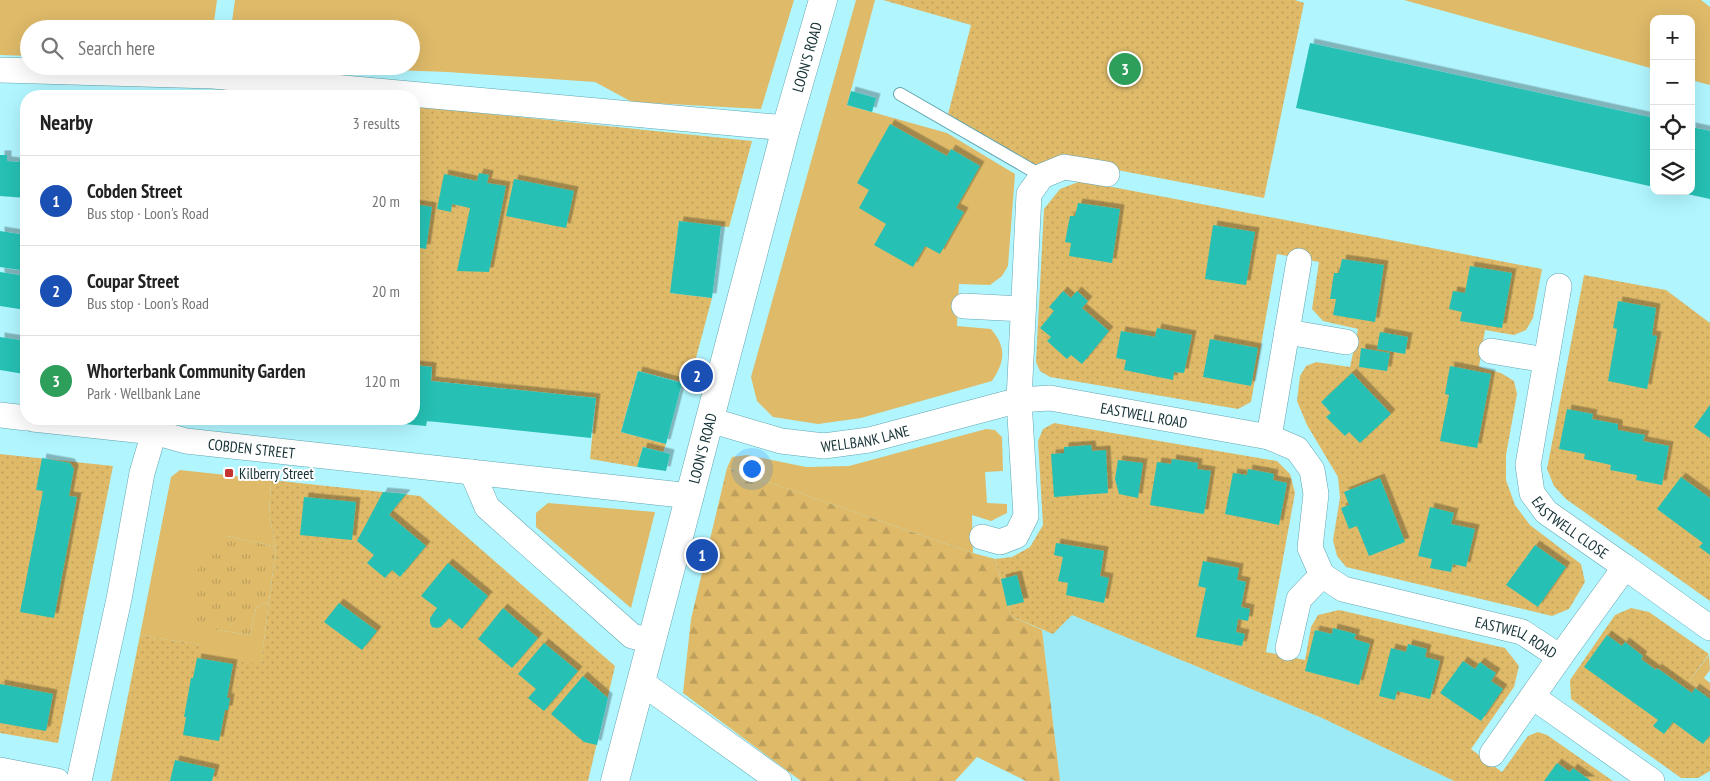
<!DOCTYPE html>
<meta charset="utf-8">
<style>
:root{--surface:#fff;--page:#f2f2f2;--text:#222;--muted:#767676;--line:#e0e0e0;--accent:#c43532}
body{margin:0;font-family:"PT Sans Narrow",sans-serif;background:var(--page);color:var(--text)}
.controls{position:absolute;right:15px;top:15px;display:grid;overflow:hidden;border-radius:10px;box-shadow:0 5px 20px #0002}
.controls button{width:45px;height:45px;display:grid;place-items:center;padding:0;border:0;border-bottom:1px solid var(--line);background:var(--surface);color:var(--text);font:25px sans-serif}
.you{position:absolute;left:751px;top:468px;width:18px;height:18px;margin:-12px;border:4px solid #fff;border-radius:50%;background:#1a73e8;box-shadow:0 0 0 8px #1a73e833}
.badge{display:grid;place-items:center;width:32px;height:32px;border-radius:50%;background:var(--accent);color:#fff;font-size:16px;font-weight:700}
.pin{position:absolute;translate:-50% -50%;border:2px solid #fff;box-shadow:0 1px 5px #0006}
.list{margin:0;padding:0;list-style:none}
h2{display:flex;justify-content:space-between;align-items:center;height:65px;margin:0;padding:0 20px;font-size:21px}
h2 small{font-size:16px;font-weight:400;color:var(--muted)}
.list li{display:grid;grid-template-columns:32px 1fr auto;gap:15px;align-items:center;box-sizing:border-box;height:90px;padding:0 20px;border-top:1px solid var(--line)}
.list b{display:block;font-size:19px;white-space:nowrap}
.list p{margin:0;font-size:16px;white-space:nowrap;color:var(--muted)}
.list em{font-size:16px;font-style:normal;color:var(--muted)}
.icon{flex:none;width:28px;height:28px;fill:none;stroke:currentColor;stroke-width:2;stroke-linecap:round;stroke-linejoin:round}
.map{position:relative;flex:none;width:1710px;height:781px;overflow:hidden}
.search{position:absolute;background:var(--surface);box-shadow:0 5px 20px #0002;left:20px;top:20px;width:400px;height:55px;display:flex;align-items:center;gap:12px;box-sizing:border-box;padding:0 18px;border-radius:28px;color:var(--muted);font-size:19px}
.panel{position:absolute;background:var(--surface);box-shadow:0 5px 20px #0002;left:20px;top:90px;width:400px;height:335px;border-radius:20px}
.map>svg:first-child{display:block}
.built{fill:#9beaf5}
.grass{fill:#deba69}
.forest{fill:url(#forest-firs)}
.park{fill:url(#park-tufts)}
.garden{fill:url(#garden-dots)}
.building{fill:#28c0b4;filter:url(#shadow)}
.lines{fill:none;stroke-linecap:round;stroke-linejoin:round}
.lane-casing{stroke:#62a5ae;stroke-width:14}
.street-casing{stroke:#62a5ae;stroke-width:26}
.secondary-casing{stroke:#62a5ae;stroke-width:29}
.lane{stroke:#fff;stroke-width:12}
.street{stroke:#fff;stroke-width:25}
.secondary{stroke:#fff;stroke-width:28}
.poi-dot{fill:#c43532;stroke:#fff;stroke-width:2}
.labels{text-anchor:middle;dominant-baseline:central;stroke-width:4;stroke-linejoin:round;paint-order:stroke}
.street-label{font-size:15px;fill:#153135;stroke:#fff}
.poi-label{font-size:15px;fill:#153135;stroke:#fff;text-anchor:start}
</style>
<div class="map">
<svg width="1710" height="781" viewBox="0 0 1710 781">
<defs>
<pattern id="forest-firs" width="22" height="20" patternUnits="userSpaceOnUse" patternTransform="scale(1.25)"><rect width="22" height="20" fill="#deba69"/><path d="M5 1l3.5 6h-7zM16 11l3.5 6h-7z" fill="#bea05c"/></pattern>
<pattern id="park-tufts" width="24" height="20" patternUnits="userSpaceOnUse" patternTransform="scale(1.25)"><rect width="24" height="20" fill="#deba69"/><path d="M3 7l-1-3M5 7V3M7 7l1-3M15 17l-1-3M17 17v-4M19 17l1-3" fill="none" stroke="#bea05c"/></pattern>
<pattern id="garden-dots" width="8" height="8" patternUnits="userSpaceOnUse" patternTransform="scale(1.25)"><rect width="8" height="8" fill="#deba69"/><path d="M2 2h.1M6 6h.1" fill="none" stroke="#bea05c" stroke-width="1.8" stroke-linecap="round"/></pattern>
<filter id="shadow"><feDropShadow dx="4.5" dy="-4.5" stdDeviation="0" flood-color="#0004"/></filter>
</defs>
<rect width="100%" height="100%" fill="#b1f6ff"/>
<path class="built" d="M 1072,615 L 1322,718 L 1454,781 L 1060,781 L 1042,630 L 1054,633 Z"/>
<g class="grass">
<path d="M 0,0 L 217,0 L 213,29 L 29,29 L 29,56 L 0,55 Z"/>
<path d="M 235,0 L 794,0 L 761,109 L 632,102 L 595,82 L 447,72 L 282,66 L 411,66 L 411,29 L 231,29 Z"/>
<path d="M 856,0 L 875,0 L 847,105 L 947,133 L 1015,174 L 1008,266 L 1002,276 L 990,285 L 959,284 L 957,326 L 991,329 C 1007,348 1005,361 992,381 L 861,418 L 818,424 L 773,417 L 757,401 L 751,377 Z"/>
<path d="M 1404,0 L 1701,0 L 1710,7 L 1710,85 L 1691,80 L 1691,19 L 1654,19 L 1654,69 Z"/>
<path d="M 986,429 L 995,430 L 1002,437 L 1003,471 L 985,472 L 987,503 L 1007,504 L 1007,513 L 991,521 L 972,515 L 973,553 L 727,468 L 732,457 L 747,455 L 806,467 L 849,466 Z"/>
<path d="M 180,470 L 271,480 L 269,516 L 276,547 L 227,536 L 201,630 L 217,630 L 250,635 L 256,608 L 269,601 L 261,665 L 199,657 L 201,645 L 140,635 L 171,477 Z"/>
<path d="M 548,503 L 655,512 L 631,608 L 536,527 L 536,513 Z"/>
<path d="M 1709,655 L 1710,670 L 1704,678 L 1710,683 L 1710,695 L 1690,680 Z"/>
</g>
<path class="forest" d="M 727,468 L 973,553 L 995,559 L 1011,616 L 1042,630 L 1060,781 L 1026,781 L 977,757 L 955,781 L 801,781 L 683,693 L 691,619 Z"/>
<path class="park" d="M 227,536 L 276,547 L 269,601 L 256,608 L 250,635 L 217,630 L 201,630 L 188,624 L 201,551 Z"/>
<g class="garden">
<path d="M 883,0 L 1295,0 L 1304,3 L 1264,198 L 1054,158 L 1038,167 L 948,114 L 971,25 Z"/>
<path d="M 414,106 L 752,141 L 729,227 L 679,222 L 671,293 L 712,298 L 689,384 L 638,371 L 621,432 L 666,444 L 663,452 L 643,447 L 637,467 L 590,459 L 596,398 L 431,381 L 432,367 L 414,365 Z"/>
<path d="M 1081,181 L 1542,269 L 1533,318 L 1526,330 L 1514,335 L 1485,330 L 1479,367 L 1501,373 L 1514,381 L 1517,394 L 1506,455 L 1506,480 L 1515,505 L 1530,525 L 1581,564 L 1585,582 L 1569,609 L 1552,616 L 1346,567 L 1337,556 L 1333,540 L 1340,498 L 1338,477 L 1307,425 L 1297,401 L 1300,376 L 1306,366 L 1316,362 L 1350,367 L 1358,329 L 1323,321 L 1312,309 L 1319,262 L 1277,254 L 1251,402 L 1238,409 L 1050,377 L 1040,371 L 1036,362 L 1044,209 L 1060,189 Z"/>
<path d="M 1584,275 L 1666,290 L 1710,323 L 1710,601 L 1566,499 L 1554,486 L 1547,469 Z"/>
<path d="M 1054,423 L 1277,461 L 1290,474 L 1295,493 L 1266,652 L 1305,660 L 1311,627 L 1318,615 L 1339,610 L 1505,648 L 1519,666 L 1514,687 L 1471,749 L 1502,772 L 1528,736 L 1538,732 L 1547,735 L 1613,781 L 1454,781 L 1322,718 L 1072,615 L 1053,634 L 1011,616 L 995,559 L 1012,557 L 1030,547 L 1043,525 L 1038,441 L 1043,429 Z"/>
<path d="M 0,454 L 113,466 L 58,743 L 0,733 Z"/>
<path d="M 271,480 L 420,496 L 615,666 L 588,781 L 111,781 L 140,635 L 202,645 L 200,657 L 261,664 L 276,547 L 269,516 Z"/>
<path d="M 1631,608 L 1649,612 L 1709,654 L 1690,680 L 1710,695 L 1710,771 L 1698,778 L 1681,778 L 1571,699 L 1570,680 L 1615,615 Z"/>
</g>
<g class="building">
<path d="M 1310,43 L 1654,118 L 1654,187 L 1296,108 Z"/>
<path d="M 851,91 L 876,98 L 872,112 L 847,105 Z"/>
<path d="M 890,124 L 947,156 L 951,149 L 980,166 L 956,208 L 964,212 L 940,254 L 925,246 L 913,267 L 874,245 L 886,224 L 859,208 L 869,190 L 857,183 Z"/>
<path d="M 1691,127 L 1710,131 L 1710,199 L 1678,192 L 1691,191 Z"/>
<path d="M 0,155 L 7,155 L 7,161 L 19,162 L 20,157 L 26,158 L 26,198 L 0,196 Z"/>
<path d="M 479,173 L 489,175 L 487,183 L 506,186 L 489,272 L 457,271 L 470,208 L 452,204 L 451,212 L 437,209 L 444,174 L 477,181 Z"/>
<path d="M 514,179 L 574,191 L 566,228 L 506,216 Z"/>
<path d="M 1078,203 L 1120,209 L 1112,263 L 1069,256 L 1071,243 L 1065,242 L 1070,216 L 1075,216 Z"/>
<path d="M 414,204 L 432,207 L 426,249 L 414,247 Z"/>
<path d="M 679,221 L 721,226 L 712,298 L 670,293 Z"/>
<path d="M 1213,225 L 1255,232 L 1246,285 L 1205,279 Z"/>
<path d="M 0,231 L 25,235 L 20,270 L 0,267 Z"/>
<path d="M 1342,259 L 1384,265 L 1375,322 L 1333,315 L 1336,299 L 1330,299 L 1334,273 L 1339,273 Z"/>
<path d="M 1470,266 L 1512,273 L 1502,328 L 1460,321 L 1462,312 L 1449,309 L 1453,291 L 1465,293 Z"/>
<path d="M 0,272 L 26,276 L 26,310 L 0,306 Z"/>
<path d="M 1063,291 L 1071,298 L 1077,291 L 1088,301 L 1082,308 L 1109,331 L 1082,364 L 1071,355 L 1067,359 L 1047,341 L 1051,337 L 1040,328 L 1054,311 L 1049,307 Z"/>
<path d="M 1618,301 L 1656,308 L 1652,335 L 1657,336 L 1647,389 L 1608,381 L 1617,329 L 1613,328 Z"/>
<path d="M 1157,328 L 1192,335 L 1184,373 L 1174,372 L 1173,380 L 1124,370 L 1126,360 L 1116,358 L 1121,331 L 1155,337 Z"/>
<path d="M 1380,332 L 1408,337 L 1405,354 L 1377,349 Z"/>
<path d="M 0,337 L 26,341 L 26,361 L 24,374 L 0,370 Z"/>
<path d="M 1210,339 L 1258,348 L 1251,386 L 1203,377 Z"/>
<path d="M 1361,348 L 1390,353 L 1387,371 L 1359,367 Z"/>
<path d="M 414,365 L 432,367 L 431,381 L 596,398 L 591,438 L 427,421 L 426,426 L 382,422 L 382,419 L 414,419 Z"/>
<path d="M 1450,366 L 1491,374 L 1477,448 L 1440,441 L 1449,395 L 1445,394 Z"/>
<path d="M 638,371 L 682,383 L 666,444 L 621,432 Z"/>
<path d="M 1352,373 L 1391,414 L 1360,443 L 1349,432 L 1345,436 L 1326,417 L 1331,413 L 1321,402 Z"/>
<path d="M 1710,405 L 1710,438 L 1694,427 Z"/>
<path d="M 1567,409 L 1593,414 L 1592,419 L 1618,424 L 1618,430 L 1645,435 L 1643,441 L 1669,446 L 1662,485 L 1636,480 L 1637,475 L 1610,470 L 1611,465 L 1584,459 L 1585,454 L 1559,449 Z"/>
<path d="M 1091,445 L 1092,451 L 1106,450 L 1108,493 L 1054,497 L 1051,454 L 1064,453 L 1064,447 Z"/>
<path d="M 643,447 L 670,454 L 666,471 L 637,467 Z"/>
<path d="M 42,458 L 70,463 L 74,469 L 69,496 L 77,497 L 54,618 L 20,612 L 43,491 L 36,490 Z"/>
<path d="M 1172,459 L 1198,463 L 1197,469 L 1211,471 L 1204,514 L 1150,505 L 1157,462 L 1171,464 Z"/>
<path d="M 1118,460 L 1143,463 L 1138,498 L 1119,494 L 1115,479 Z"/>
<path d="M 1248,469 L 1274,474 L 1273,480 L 1287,483 L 1279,525 L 1225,514 L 1233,473 L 1247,475 Z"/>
<path d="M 1681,477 L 1710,498 L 1710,555 L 1699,547 L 1703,543 L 1657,509 Z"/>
<path d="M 1380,478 L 1405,542 L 1369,556 L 1357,526 L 1349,529 L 1341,508 L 1349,505 L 1344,492 Z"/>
<path d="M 383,492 L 406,494 L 389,515 L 426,546 L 400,577 L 392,570 L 385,578 L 367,563 L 374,555 L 357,541 Z"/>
<path d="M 304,497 L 356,502 L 352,540 L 300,535 Z"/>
<path d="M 1430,507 L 1454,513 L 1451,524 L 1475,529 L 1466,567 L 1453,564 L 1451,572 L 1440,570 L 1430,568 L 1432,559 L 1418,556 Z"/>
<path d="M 1056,543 L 1104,551 L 1100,576 L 1109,578 L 1104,603 L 1066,595 L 1068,583 L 1058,581 L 1063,557 L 1054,555 Z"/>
<path d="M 1535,545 L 1566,567 L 1538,607 L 1506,585 Z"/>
<path d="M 1203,561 L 1239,568 L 1237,580 L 1246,582 L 1241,607 L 1250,609 L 1248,621 L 1238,619 L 1236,632 L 1245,634 L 1242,646 L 1196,637 L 1206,588 L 1198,586 Z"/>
<path d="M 448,563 L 488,596 L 462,629 L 449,618 L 441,627 L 437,628 L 432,627 L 430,623 L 430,618 L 437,608 L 421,596 Z"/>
<path d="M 1017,575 L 1024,602 L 1007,606 L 1001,579 Z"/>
<path d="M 339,603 L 377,631 L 362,650 L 324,622 Z"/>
<path d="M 503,608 L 538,638 L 512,668 L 478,639 Z"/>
<path d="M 1333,628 L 1356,634 L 1354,639 L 1370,644 L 1359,685 L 1305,671 L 1315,630 L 1332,634 Z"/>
<path d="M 1607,635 L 1622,646 L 1625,642 L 1643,656 L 1641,659 L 1656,670 L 1657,668 L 1692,693 L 1695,688 L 1710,699 L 1710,735 L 1703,744 L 1673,722 L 1664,734 L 1653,726 L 1658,720 L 1584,667 Z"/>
<path d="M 544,643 L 578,671 L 544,711 L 528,698 L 536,689 L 518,674 Z"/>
<path d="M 1408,644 L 1427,649 L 1425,657 L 1440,661 L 1430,699 L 1397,691 L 1395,700 L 1379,696 L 1391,648 L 1406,652 Z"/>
<path d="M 197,658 L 233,664 L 227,698 L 230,698 L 228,710 L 225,710 L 219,741 L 183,735 L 186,717 L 184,717 L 191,678 L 193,678 Z"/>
<path d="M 1463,661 L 1475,669 L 1480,662 L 1488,668 L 1496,673 L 1491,681 L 1503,689 L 1481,721 L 1440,693 Z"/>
<path d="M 583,676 L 608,698 L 597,745 L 584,742 L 551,714 Z"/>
<path d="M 0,684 L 53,694 L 46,731 L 0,723 Z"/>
<path d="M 175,760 L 215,769 L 212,781 L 170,781 Z"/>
<path d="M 1557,763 L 1570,772 L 1573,768 L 1591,781 L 1544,781 Z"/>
</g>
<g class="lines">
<defs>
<path id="lane" d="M 900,94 L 1042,176"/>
<g id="street">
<path d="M 0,70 L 213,76 L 786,128"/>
<path id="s1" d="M 1559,286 L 1528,465 L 1532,493 L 1546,512 L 1625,567"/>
<path d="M 964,306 L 1023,309"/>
<path d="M 1287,332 L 1346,342"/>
<path d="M 1491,351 L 1546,360"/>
<path d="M 0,415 L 26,418"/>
<path id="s2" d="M 33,419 L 154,432 L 186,441 L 691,496"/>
<path id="s3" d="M 710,420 L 781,441 L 824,446 L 869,440 L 1019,400 L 1029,194 L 1042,176 L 1064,167 L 1107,174"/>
<path d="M 1269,437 L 1299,261"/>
<path d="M 472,472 L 487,507 L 632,636 L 651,641"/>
<path id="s4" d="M 982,537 L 1000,542 L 1016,536 L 1026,516 L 1019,400 L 1050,398 L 1269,437 L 1297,449 L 1312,470 L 1316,494 L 1310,548 L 1322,575 L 1343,589 L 1522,632 L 1560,657 L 1625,567 L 1710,628"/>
<path d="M 1288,648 L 1299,599 L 1322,575"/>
<path d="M 641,682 L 779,781"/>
<path d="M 1533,697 L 1652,781"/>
<path d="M 1492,754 L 1560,657"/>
<path d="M 0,770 L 57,781"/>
<path d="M 79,781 L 119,599 L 142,473 L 158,419"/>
</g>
<g id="secondary">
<path id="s5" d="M 615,781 L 786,128 L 823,0"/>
</g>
</defs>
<use href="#lane" class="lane-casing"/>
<use href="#street" class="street-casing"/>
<use href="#secondary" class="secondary-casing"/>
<use href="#lane" class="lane"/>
<use href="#street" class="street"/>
<use href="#secondary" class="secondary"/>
</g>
<rect class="poi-dot" x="224" y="468" width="10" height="10" rx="2.5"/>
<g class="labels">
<g class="street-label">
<text stroke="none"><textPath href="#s5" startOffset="749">LOON'S ROAD</textPath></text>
<text stroke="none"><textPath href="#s4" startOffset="301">EASTWELL ROAD</textPath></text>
<text stroke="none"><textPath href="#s3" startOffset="159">WELLBANK LANE</textPath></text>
<text stroke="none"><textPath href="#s2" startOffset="221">COBDEN STREET</textPath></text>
<text stroke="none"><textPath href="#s5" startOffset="344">LOON'S ROAD</textPath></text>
<text stroke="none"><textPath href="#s1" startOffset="262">EASTWELL CLOSE</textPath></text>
<text stroke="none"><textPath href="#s4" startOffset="798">EASTWELL ROAD</textPath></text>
</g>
<g class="poi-label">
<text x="239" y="473">Kilberry Street</text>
</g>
</g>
</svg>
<div class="controls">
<button>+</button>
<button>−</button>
<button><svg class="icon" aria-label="locate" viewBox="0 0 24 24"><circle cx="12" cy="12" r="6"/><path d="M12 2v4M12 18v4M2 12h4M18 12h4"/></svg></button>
<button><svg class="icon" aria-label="layers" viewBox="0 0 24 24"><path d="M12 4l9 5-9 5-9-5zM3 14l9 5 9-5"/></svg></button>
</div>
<div class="you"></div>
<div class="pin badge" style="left:702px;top:555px;background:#1a4fb4">1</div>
<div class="pin badge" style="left:697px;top:376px;background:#1a4fb4">2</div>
<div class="pin badge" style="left:1125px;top:69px;background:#2e9e5b">3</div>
<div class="search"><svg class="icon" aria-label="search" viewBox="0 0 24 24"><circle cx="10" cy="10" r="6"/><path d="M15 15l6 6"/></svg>Search here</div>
<section class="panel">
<h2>Nearby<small>3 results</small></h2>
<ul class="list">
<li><span class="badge" style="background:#1a4fb4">1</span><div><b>Cobden Street</b><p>Bus stop · Loon's Road</p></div><em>20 m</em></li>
<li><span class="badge" style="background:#1a4fb4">2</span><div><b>Coupar Street</b><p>Bus stop · Loon's Road</p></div><em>20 m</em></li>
<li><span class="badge" style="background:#2e9e5b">3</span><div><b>Whorterbank Community Garden</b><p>Park · Wellbank Lane</p></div><em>120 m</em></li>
</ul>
</section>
</div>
